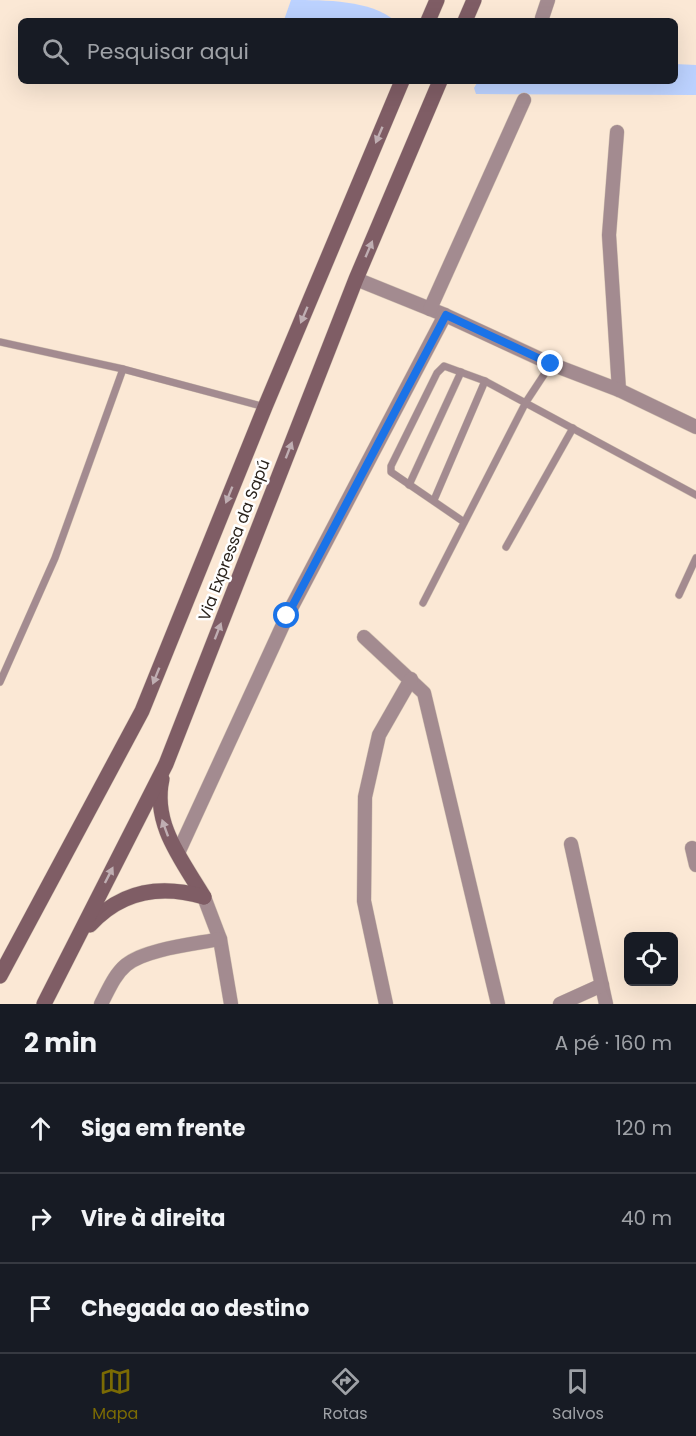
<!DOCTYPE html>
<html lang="pt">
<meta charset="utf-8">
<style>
:root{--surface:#171b24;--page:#242831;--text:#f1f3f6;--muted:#9ea1a6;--line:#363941;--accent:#7b6b04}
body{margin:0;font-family:Poppins,sans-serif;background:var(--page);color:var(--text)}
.controls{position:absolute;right:18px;bottom:18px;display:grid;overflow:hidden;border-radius:9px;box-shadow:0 6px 24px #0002}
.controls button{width:54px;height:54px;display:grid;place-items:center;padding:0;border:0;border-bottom:2px solid var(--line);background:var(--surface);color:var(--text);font:30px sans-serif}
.stop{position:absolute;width:18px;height:18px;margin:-14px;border:4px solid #1a73e8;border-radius:50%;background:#fff}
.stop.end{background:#1a73e8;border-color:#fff;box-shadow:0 2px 6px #0008}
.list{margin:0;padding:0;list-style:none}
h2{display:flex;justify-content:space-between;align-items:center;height:78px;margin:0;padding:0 24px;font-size:26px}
h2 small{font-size:20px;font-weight:400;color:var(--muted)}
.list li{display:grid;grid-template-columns:39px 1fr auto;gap:18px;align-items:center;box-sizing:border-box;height:90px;padding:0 24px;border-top:2px solid var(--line)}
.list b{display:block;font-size:22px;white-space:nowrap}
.list em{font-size:20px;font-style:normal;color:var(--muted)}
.icon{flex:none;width:33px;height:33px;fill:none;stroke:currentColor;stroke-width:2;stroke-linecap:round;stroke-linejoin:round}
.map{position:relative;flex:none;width:696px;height:1004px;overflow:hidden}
.search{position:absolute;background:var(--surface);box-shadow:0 6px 24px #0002;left:18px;right:18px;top:18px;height:66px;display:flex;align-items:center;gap:15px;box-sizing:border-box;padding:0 21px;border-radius:9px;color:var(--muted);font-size:22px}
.sheet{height:348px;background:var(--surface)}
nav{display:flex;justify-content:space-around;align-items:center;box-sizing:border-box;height:84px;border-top:2px solid var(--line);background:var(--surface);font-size:16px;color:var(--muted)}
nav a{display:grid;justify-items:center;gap:3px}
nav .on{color:var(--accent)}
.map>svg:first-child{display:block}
.water{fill:#bcd2ff}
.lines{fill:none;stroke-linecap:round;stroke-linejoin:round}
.lane-casing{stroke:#d5c5b4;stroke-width:8}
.street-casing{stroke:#d5c5b4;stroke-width:15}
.secondary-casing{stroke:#d5c5b4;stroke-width:16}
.lane{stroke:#a38b90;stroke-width:7}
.street{stroke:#a38b90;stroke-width:14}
.secondary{stroke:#7f5d65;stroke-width:15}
.oneway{fill:#bfaeb2}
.route{stroke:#1a73e8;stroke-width:8}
.labels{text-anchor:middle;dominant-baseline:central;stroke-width:5;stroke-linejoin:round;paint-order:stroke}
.street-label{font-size:16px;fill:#2a231c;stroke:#fff}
</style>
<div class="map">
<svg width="696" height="1004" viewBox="0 0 696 1004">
<rect width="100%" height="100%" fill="#fbe8d5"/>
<g class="water">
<path d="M 291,0 C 326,0 371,0 395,21 L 287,21 L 284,20 Z"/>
<path d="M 675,64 L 696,65 L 696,95 L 476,94 L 474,88 L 478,81 L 675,81 Z"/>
</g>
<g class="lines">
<defs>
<g id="lane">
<path d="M 0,342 L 123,369 L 265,407"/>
<path d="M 409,485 L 461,372"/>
<path d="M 434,500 L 485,381"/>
<path d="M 464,522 L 391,472 L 391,466 L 437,373 L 444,366 L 485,381 L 696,495"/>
<path d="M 506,547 L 573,428"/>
<path d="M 679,595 L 696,558"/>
<path d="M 423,603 L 526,402 L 551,364"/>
<path d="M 0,682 L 55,558 L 123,369"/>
</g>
<g id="street">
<path d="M 542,18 L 548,0"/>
<path d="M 617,132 L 609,235 L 619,390"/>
<path d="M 356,279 L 445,315 L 551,364 L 619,390 L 696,427"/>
<path d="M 430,309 L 524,100"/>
<path d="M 364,637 L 424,693 L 498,1004"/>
<path d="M 571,844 L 606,1004"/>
<path d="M 692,848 L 696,865"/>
<path d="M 178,853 L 287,616 L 445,315"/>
<path d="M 204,897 L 220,939 L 231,1004"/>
<path d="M 101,1004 C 108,991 114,975 126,965 C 145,949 195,944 220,939"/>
<path d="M 386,1004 L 364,901 L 365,797 L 379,735 L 411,679"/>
<path d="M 560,1004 L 602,985"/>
</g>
<g id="secondary">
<path d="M 428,21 L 437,0"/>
<path d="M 465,21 L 474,0"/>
<path d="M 162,779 C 152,824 182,860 204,897"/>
<path d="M 90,925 C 121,891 160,884 204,897"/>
<path d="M 0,976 L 142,711 L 265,407 L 402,81"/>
<path d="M 44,1004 L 166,764 L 356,279 L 440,81"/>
</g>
</defs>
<use href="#lane" class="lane-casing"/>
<use href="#street" class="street-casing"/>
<use href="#secondary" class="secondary-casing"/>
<use href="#lane" class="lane"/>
<use href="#street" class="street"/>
<use href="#secondary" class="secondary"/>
</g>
<defs><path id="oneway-solid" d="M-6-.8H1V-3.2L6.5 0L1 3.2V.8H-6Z" transform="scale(1.5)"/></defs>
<g class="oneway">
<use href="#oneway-solid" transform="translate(379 135) rotate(113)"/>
<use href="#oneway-solid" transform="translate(369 249) rotate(-67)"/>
<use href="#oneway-solid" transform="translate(304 315) rotate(113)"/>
<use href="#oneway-solid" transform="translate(289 450) rotate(-69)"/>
<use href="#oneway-solid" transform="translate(229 495) rotate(112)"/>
<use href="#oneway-solid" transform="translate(218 631) rotate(-69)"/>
<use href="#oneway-solid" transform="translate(156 676) rotate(112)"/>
<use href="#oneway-solid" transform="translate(165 828) rotate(-110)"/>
<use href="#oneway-solid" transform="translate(109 875) rotate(-63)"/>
</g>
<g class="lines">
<path class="route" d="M 287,616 L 446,315 L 551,364"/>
</g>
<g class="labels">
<g class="street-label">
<text transform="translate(234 540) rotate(-69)">Via Expressa da Sapú</text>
</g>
</g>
</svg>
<div class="controls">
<button><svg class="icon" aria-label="locate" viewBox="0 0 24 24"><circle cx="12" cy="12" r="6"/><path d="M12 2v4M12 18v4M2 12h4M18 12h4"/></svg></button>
</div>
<div class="stop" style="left:287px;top:616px"></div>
<div class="stop end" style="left:551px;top:364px"></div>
<div class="search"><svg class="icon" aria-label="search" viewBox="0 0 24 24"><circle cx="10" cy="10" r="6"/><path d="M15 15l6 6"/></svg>Pesquisar aqui</div>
</div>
<section class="sheet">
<h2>2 min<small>A pé · 160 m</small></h2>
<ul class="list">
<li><svg class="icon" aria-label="ahead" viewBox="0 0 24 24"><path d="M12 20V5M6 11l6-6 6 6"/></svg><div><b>Siga em frente</b></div><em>120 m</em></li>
<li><svg class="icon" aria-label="right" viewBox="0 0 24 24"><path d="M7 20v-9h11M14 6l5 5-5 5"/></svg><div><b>Vire à direita</b></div><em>40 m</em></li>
<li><svg class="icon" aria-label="arrive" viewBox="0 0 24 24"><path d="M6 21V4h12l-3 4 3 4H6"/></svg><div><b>Chegada ao destino</b></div></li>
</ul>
</section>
<nav>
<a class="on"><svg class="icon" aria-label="map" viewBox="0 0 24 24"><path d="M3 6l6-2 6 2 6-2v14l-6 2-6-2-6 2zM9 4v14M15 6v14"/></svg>Mapa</a>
<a><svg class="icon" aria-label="directions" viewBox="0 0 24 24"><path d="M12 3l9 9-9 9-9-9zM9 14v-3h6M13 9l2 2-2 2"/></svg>Rotas</a>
<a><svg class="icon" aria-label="saved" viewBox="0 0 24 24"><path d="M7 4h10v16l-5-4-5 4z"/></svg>Salvos</a>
</nav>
